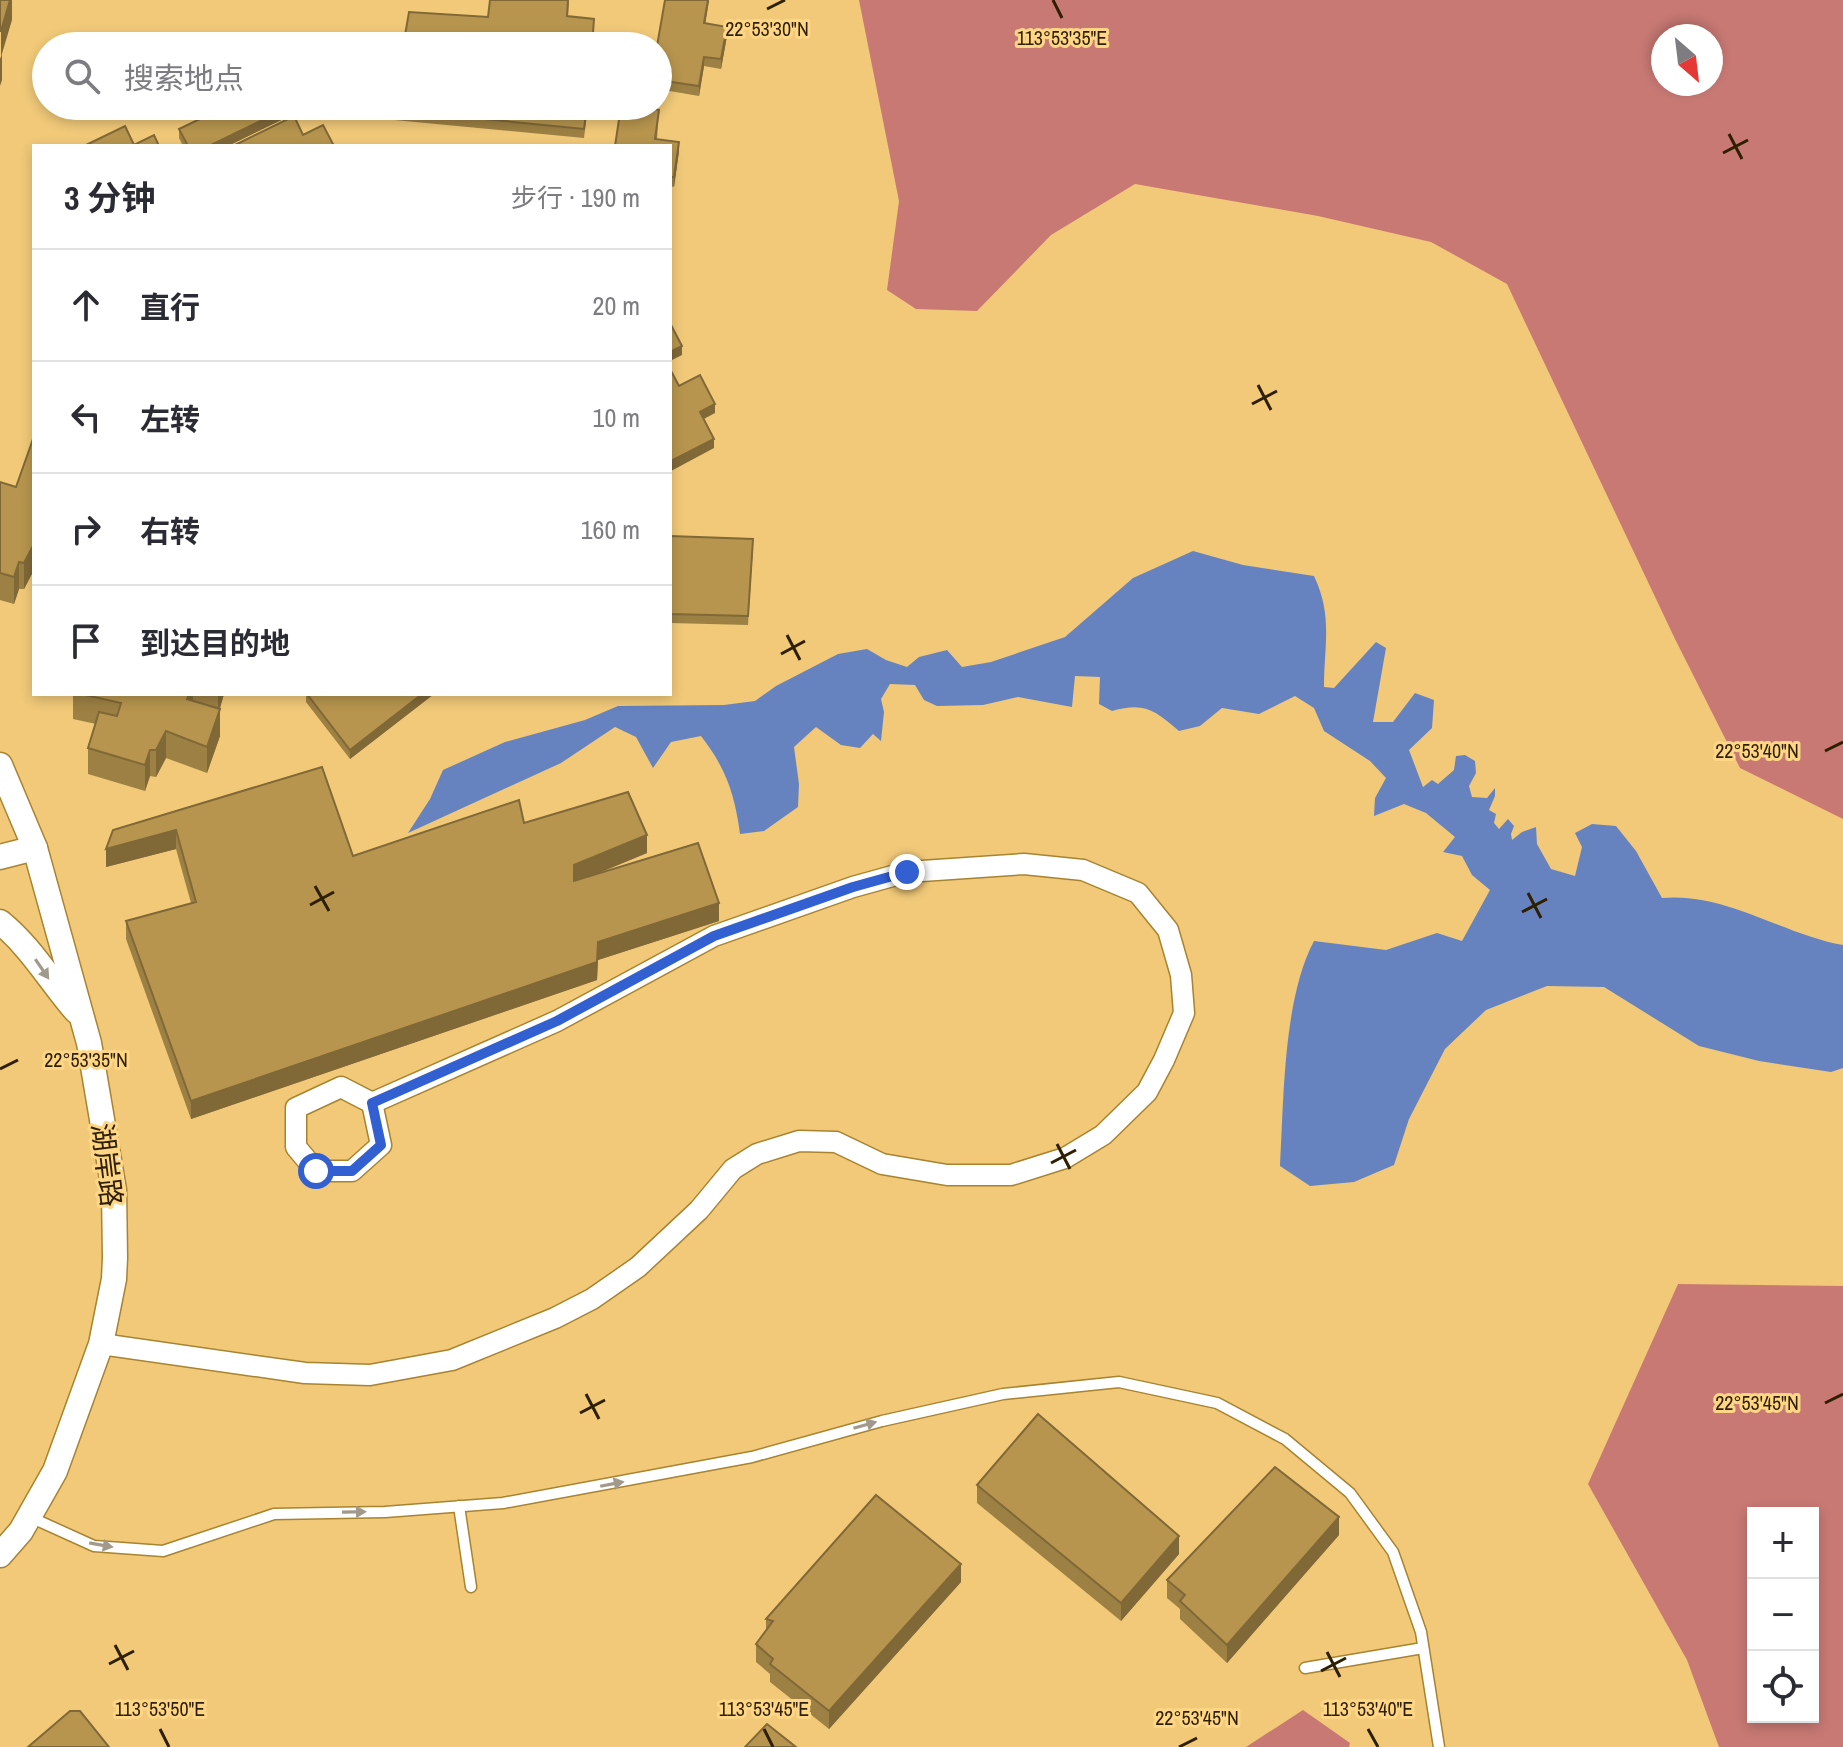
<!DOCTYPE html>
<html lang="zh">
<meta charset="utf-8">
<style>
:root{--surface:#fff;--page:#f7f7f7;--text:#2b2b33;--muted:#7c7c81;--line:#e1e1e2}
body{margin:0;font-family:"Archivo Narrow","Noto Sans SC",sans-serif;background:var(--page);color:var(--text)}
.controls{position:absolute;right:24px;bottom:24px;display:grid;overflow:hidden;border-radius:0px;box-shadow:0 4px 12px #0003}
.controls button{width:72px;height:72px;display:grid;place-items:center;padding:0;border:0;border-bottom:2px solid var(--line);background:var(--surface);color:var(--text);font:40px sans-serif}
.compass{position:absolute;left:1651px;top:24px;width:72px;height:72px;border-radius:50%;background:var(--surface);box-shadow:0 4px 12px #0003;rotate:152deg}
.stop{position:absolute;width:24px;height:24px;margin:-18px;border:6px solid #3260d0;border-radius:50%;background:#fff}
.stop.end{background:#3260d0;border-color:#fff;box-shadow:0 2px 8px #0008}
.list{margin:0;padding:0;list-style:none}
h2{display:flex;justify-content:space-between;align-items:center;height:104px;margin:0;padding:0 32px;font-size:34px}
h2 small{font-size:26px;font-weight:400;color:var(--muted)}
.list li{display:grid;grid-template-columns:52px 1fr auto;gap:24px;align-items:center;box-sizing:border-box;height:112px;padding:0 32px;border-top:2px solid var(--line)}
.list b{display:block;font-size:30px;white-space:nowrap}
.list em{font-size:26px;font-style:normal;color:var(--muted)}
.icon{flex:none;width:44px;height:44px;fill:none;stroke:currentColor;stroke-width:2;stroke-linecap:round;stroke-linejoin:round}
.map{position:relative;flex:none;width:1843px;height:1747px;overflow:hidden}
.search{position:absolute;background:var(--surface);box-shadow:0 4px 12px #0003;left:32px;top:32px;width:640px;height:88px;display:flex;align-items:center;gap:20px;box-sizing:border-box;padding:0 28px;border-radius:44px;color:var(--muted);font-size:30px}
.panel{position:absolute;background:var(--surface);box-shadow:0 4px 12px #0003;left:32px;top:144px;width:640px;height:552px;border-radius:0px}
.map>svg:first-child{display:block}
.forest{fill:#c87974;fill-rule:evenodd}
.water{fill:#6683c0}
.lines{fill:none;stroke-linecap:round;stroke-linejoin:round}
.service-casing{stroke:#a88330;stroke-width:13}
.minor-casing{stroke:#a88330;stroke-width:23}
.tertiary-casing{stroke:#a88330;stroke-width:27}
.service{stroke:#fff;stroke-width:10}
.minor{stroke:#fff;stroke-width:20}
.tertiary{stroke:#fff;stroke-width:24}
.wall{fill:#9d8043}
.shaded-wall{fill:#806837}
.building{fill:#b7954e;stroke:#806837;stroke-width:2}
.oneway{fill:#a19a8c}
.route{stroke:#3260d0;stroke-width:10}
.ticks{fill:none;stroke:#2e1f00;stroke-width:3}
.labels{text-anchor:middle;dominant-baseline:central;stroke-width:6;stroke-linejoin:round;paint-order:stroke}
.street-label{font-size:28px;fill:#2e1f00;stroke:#fed686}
.ticks-label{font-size:20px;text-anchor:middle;fill:#2e1f00;stroke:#fed686;stroke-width:6;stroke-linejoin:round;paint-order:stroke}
</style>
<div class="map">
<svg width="1843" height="1747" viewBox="0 0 1843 1747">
<rect width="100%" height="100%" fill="#f1c979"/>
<g class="forest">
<path d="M 859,0 L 1843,0 L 1843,819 L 1740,768 L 1675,639 L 1507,284 L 1431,242 L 1318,216 L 1135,184 L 1051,235 L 977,311 L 916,309 L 887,290 L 899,201 ZM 1663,36 L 1711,36 L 1711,84 L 1663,84 Z"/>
<path d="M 1678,1284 L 1843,1286 L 1843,1747 L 1719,1747 L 1687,1660 L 1588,1484 ZM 1753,1513 L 1813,1513 L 1813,1717 L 1753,1717 Z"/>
<path d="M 1303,1710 L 1350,1743 L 1349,1747 L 1246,1747 Z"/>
</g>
<path class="water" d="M 1193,551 L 1243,565 L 1314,576 C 1333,616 1324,645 1324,687 L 1334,688 L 1376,642 L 1386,648 L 1373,722 L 1393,722 L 1415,693 L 1434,700 L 1432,728 L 1409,750 L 1423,787 L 1432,780 L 1438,784 L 1454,770 L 1456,756 L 1465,755 L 1475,761 L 1476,773 L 1469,786 L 1472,797 L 1487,798 L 1495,788 L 1495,796 L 1489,810 L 1496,814 L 1494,823 L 1499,829 L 1508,819 L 1514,826 L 1511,834 L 1512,840 L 1522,832 L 1536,827 L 1537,844 L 1551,869 L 1575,876 L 1582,847 L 1575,833 L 1592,824 L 1616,826 L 1636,851 L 1662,898 C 1725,892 1782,934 1843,945 L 1843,1068 L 1831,1072 L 1759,1061 L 1699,1046 L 1604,987 L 1547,986 L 1486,1010 L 1445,1049 L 1409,1119 L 1394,1165 L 1354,1182 L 1310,1186 L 1280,1166 C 1284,1098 1283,1000 1314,941 L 1386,950 L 1437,933 L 1462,941 L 1490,890 L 1472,875 L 1462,856 L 1443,852 L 1455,837 L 1426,813 L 1404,804 L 1374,816 L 1375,798 L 1386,778 L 1370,761 L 1324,731 L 1314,708 L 1295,696 L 1259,714 L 1222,708 L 1200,726 L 1179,731 C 1154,710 1145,702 1112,711 L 1099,704 L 1100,677 L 1075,676 L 1072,707 L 1018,697 L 983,705 L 937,706 L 924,700 L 915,685 L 890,684 L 881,699 L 884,712 L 881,741 L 873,734 L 860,748 L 841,745 L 816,727 L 794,747 L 799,784 L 798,807 L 764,831 L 740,834 C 735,795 726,768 701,736 L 671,742 L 653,768 L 636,737 L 615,727 L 561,763 L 408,833 L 430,799 L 443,770 L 505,742 L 585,720 L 618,706 L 724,705 L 755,701 L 776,686 L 838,654 L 867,649 L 886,660 L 907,667 L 919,657 L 947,650 L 962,667 L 991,662 L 1065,637 L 1133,578 Z"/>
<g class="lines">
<defs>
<g id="service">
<path d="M 459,1506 L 471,1587"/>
<path d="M 30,1517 L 94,1546 L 163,1551 L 274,1514 L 385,1512 L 503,1503 L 752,1457 L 882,1421 L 1003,1394 L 1119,1382 L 1217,1403 L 1285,1439 L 1350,1493 L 1393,1552 L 1421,1632 L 1439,1747"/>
<path d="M 1305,1668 L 1423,1648"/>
</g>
<path id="minor" d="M 101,1344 L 305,1373 L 370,1375 L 452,1360 L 555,1318 L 592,1299 L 638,1267 L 699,1210 L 733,1169 L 757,1154 L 799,1141 L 836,1142 L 882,1164 L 947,1175 L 1011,1175 L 1065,1158 L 1103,1135 L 1147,1092 L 1164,1060 L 1184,1013 L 1181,975 L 1168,930 L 1138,893 L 1083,870 L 1024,864 L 907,872 L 853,887 L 714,936 L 557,1021 L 372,1103 L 341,1087 L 296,1108 L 296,1147 L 316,1171 L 352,1171 L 381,1145 L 372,1103"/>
<g id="tertiary">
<path d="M 0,765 L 35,848 L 89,1043 L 114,1190 L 115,1258 L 114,1279 L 101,1344 L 55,1471 L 21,1531 L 0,1555"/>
<path d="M 0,857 L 35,848"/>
<path d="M 0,922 C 31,947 50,981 76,1011"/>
</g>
</defs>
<use href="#service" class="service-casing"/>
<use href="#minor" class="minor-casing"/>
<use href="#tertiary" class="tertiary-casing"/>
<use href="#service" class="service"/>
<use href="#minor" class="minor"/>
<use href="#tertiary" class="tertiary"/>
</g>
<g class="wall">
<path d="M 490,0 L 569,0 L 568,16 L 594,28 L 593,46 L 404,46 L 404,41 L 488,17 Z"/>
<path d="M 665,0 L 709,0 L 705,23 L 727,36 L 721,69 L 704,66 L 699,96 L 658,89 L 658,46 Z"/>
<path d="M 189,106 L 308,106 L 308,107 L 228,146 L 183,146 L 179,138 L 179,129 L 197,121 Z"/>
<path d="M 395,106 L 588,106 L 584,138 L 394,120 Z"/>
<path d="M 621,106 L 659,110 L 657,139 L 679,142 L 679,151 L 674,187 L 670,186 L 670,146 L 615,146 Z"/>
<path d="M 34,440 L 34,570 L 24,589 L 19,589 L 14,604 L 0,600 L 0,482 L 16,487 Z"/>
<path d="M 670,536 L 753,548 L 748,625 L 670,623 Z"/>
<path d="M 73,694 L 224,694 L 220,709 L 220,736 L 207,773 L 166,758 L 156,777 L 150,776 L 145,791 L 88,774 L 88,748 L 96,724 L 73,719 Z"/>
<path d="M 306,694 L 434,694 L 350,759 L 306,702 Z"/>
<path d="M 322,767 L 353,856 L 524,823 L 647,853 L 599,873 L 719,921 L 598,960 L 597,980 L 191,1119 L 126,939 L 126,921 L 191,903 L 176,849 L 106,867 L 106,849 Z"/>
<path d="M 977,1485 L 1179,1554 L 1121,1621 L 977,1503 Z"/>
<path d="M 1339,1535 L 1227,1663 L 1180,1619 L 1180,1609 L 1167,1598 L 1167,1580 Z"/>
<path d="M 961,1582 L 829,1729 L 770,1682 L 770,1674 L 756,1662 L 756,1644 L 766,1630 L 766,1619 Z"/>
</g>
<g class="shaded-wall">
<path d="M 10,0 L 12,0 L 12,20 L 1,57 L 1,31 Z"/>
<path d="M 708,0 L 709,0 L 704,32 L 704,23 Z"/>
<path d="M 727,27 L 727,36 L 721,69 L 721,59 Z"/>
<path d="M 2,54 L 2,80 L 0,86 L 0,59 Z"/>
<path d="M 704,57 L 704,66 L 699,96 L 699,86 Z"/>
<path d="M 291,106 L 308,107 L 228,146 L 209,146 Z"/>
<path d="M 679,142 L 679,151 L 674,187 L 674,177 Z"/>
<path d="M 682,346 L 682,355 L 670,361 L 670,352 Z"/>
<path d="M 715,404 L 715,413 L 700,421 L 700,412 Z"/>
<path d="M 714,439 L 714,448 L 671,471 L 671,461 Z"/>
<path d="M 34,544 L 34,570 L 24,589 L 24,563 Z"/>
<path d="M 19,562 L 19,589 L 14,604 L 14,577 Z"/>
<path d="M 189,694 L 193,694 L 193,706 L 187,699 Z"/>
<path d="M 218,694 L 224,694 L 218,713 Z"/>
<path d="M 422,694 L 434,694 L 350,759 L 350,750 Z"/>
<path d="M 220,709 L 220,736 L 207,773 L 207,747 Z"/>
<path d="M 166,731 L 166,758 L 156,777 L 156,750 Z"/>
<path d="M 150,750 L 150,776 L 145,791 L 145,765 Z"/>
<path d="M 176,830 L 176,849 L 106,867 L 106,849 Z"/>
<path d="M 647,835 L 647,853 L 574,883 L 574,865 Z"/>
<path d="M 719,903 L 719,921 L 598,960 L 597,980 L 191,1119 L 191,1101 L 598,942 Z"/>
<path d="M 1339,1517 L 1339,1535 L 1227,1663 L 1227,1645 Z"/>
<path d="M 1179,1536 L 1179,1554 L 1121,1621 L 1121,1603 Z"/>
<path d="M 961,1564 L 961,1582 L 829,1729 L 829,1711 Z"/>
</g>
<g class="building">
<path d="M 0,0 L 10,0 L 1,31 L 0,31 Z"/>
<path d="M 490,0 L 568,0 L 567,16 L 594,19 L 592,46 L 470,46 L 404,41 L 409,12 L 488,17 Z"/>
<path d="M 665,0 L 708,0 L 704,23 L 727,27 L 721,59 L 704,57 L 699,86 L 658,80 L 658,46 L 657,46 Z"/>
<path d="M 194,106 L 291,106 L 209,146 L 188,146 L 179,129 L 200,119 Z"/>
<path d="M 395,106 L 587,106 L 584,129 L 394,110 Z"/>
<path d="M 621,106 L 659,110 L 655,139 L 679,142 L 674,177 L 670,177 L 670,146 L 615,146 Z"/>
<path d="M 294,116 L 303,135 L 323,125 L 334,146 L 233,146 Z"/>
<path d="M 125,126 L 134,145 L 154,135 L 159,146 L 84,146 Z"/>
<path d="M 670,323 L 682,346 L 670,352 Z"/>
<path d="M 670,369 L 679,386 L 700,375 L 715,404 L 700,412 L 714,439 L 671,461 Z"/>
<path d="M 33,439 L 34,544 L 24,563 L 19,562 L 14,577 L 0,573 L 0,482 L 16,487 Z"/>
<path d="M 670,536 L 753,539 L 748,616 L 670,614 Z"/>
<path d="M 81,694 L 189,694 L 187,699 L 220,709 L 207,747 L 166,731 L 156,750 L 150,750 L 145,765 L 88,748 L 99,712 L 117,716 L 121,703 Z"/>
<path d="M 307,694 L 422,694 L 350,750 Z"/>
<path d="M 322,767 L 353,856 L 519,800 L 524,823 L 628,792 L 647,835 L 574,865 L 574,881 L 698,843 L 719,903 L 598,942 L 597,962 L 191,1101 L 126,921 L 196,902 L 176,830 L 106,849 L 113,830 Z"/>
<path d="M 1038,1414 L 1179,1536 L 1121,1603 L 977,1485 Z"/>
<path d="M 1275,1467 L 1339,1517 L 1227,1645 L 1180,1601 L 1185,1595 L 1167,1580 Z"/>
<path d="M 876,1495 L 961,1564 L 829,1711 L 770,1664 L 773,1659 L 756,1644 L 773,1621 L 766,1619 Z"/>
<path d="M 70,1711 L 80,1711 L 109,1747 L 28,1747 Z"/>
<path d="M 767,1724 L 796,1747 L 745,1747 Z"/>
</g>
<defs><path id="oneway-solid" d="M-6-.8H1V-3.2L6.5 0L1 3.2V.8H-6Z" transform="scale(2)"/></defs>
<g class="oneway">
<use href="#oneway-solid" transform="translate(42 969) rotate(56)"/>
<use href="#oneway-solid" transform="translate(865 1425) rotate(-16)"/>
<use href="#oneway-solid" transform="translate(612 1484) rotate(-11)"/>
<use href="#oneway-solid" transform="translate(354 1512) rotate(-1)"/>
<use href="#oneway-solid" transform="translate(101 1545) rotate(10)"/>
</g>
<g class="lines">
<path class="route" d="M 316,1171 L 352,1171 L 381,1145 L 372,1103 L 557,1021 L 714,936 L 853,887 L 907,872"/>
</g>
<path class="ticks" d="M 1053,0 L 1062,18M 767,9 L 785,0M 1729,134 L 1742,159M 1723,153 L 1748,140M 1258,385 L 1271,410M 1252,404 L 1277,391M 787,635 L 800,660M 781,654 L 805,641M 1825,751 L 1843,742M 315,886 L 329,911M 1528,893 L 1541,918M 310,905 L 334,892M 1522,912 L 1547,899M 0,1069 L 18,1060M 1057,1144 L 1070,1169M 1051,1163 L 1076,1150M 586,1394 L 599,1419M 1825,1403 L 1843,1394M 580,1413 L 605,1400M 115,1645 L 128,1670M 1327,1652 L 1340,1677M 109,1664 L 134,1651M 1321,1671 L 1346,1658M 160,1729 L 169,1747M 764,1729 L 773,1747M 1368,1729 L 1378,1747M 1179,1747 L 1197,1738"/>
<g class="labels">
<g class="street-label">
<text transform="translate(107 1165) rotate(83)">湖岸路</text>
</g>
</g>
<g class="ticks-label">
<text x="767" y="36">22°53'30"N</text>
<text x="1062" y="45">113°53'35"E</text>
<text x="1757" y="758">22°53'40"N</text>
<text x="86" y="1067">22°53'35"N</text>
<text x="1757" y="1410">22°53'45"N</text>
<text x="160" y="1716">113°53'50"E</text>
<text x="764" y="1716">113°53'45"E</text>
<text x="1368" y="1716">113°53'40"E</text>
<text x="1197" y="1725">22°53'45"N</text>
</g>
</svg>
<div class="controls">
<button>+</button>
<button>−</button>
<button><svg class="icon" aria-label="locate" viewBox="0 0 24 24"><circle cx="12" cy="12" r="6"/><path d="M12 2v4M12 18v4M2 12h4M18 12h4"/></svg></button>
</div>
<svg class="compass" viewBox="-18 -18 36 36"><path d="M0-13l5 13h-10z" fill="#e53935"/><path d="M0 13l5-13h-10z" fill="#7c7c81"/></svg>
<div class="stop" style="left:316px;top:1171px"></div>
<div class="stop end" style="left:907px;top:872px"></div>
<div class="search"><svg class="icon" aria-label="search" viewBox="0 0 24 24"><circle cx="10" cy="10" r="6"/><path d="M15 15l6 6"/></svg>搜索地点</div>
<section class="panel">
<h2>3 分钟<small>步行 · 190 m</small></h2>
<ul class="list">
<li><svg class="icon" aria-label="ahead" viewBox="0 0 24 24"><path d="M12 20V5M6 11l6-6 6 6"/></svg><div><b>直行</b></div><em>20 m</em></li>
<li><svg class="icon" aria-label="left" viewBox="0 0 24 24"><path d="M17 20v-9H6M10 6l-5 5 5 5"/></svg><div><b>左转</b></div><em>10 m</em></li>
<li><svg class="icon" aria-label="right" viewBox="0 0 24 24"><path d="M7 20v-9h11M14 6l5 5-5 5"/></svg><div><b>右转</b></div><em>160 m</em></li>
<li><svg class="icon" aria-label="arrive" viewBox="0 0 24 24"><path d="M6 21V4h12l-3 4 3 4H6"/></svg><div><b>到达目的地</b></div></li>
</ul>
</section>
</div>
